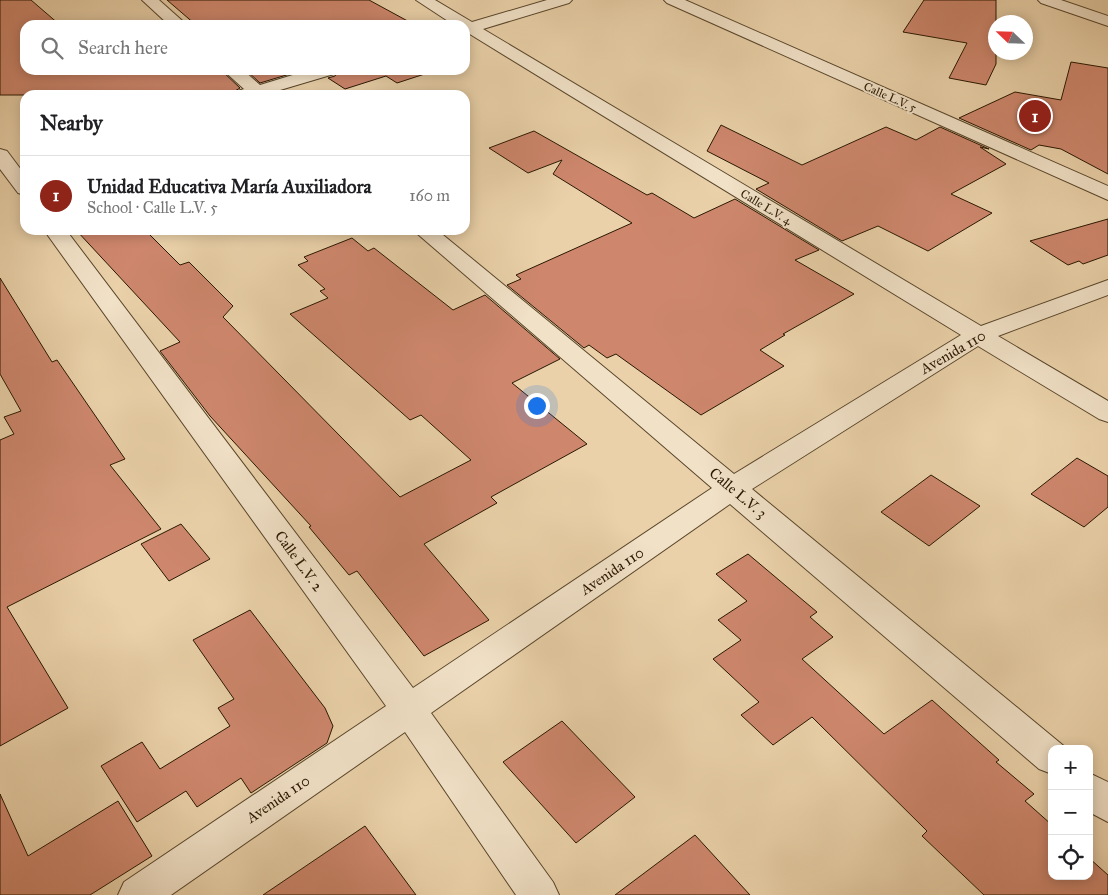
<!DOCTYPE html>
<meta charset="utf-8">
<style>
:root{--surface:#fff;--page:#f6f6f6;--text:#202124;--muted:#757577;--line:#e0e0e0;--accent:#8f2418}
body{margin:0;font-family:"IM FELL Great Primer",serif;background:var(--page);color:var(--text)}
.controls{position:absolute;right:15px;bottom:15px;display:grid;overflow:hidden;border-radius:10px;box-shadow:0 2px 12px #0003}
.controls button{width:45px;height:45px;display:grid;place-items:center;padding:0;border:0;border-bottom:1px solid var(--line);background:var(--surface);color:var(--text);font:25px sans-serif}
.compass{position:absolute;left:988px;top:15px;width:45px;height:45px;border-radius:50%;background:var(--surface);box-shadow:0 2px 12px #0003;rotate:293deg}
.you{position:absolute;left:536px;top:405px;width:18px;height:18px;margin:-12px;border:4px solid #fff;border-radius:50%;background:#1a73e8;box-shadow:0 0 0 8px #1a73e833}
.badge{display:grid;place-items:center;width:32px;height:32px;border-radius:50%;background:var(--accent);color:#fff;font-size:16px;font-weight:700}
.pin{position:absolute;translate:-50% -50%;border:2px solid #fff;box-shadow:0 1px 5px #0006}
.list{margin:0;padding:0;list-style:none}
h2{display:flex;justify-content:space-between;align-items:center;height:65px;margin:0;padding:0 20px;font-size:21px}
h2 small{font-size:16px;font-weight:400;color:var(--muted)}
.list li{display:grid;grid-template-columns:32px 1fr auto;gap:15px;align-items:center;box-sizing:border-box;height:80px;padding:0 20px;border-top:1px solid var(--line)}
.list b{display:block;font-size:19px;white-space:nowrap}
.list p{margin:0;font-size:16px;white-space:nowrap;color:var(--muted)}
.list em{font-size:16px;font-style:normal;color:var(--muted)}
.icon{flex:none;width:28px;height:28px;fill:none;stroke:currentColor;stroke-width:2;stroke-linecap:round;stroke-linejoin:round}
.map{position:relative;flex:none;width:1108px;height:895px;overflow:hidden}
.search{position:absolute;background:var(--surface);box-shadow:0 2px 12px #0003;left:20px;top:20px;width:450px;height:55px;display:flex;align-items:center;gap:12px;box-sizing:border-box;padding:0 18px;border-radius:15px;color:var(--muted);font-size:19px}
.panel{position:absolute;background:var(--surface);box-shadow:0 2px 12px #0003;left:20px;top:90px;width:450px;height:145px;border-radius:15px}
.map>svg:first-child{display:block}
.building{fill:#ce876d;stroke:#291701}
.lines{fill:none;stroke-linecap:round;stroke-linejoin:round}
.minor-casing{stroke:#59462b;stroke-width:2}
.minor{fill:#f1e1c7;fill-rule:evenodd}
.labels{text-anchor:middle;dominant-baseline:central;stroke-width:4;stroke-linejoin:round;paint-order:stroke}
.far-street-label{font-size:12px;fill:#291701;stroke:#f1e1c7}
.street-label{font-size:15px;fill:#291701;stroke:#f1e1c7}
</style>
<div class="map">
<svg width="1108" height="895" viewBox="0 0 1108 895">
<rect width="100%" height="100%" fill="#ead1a9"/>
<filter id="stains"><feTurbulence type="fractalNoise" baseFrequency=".004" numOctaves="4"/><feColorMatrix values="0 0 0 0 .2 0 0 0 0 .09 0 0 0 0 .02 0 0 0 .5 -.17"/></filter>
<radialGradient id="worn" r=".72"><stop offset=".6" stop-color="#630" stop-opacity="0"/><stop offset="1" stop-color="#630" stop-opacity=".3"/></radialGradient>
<g class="building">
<path d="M 0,0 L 31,0 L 60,25 L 25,25 L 25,70 L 221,70 L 240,88 L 228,95 L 0,95 Z"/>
<path d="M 167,0 L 369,0 L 415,25 L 196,25 Z"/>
<path d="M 924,0 L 996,0 L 996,64 L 986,85 L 949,78 L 967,43 L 903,32 Z"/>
<path d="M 1071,62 L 1108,68 L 1108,174 L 1061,149 L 1039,145 L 1031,150 L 959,118 L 1015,92 L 1061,100 Z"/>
<path d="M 246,70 L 303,70 L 260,83 Z"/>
<path d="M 339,70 L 437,70 L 397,83 L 386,76 L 345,89 L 328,78 L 335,76 Z"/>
<path d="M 721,125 L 802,165 L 886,127 L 916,140 L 940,127 L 989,149 L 980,147 L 1006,164 L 951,194 L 992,213 L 928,251 L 878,226 L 842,241 L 756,189 L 769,183 L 707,151 Z"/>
<path d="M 534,131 L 647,195 L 652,193 L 694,218 L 735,199 L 819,250 L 795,260 L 854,294 L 783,334 L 785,335 L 760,350 L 784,366 L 701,415 L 616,354 L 607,358 L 589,345 L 584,348 L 507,285 L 521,279 L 516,275 L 632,223 L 553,174 L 562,160 L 528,173 L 489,148 Z"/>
<path d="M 1108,219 L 1108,255 L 1083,264 L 1079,261 L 1068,265 L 1030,241 Z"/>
<path d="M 76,230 L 145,230 L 180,265 L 189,262 L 233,306 L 223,317 L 400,497 L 471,460 L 421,415 L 410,420 L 290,314 L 328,298 L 320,291 L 325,289 L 298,265 L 308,261 L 304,257 L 352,238 L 368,251 L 374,248 L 453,310 L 485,295 L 560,359 L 512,383 L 587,444 L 491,497 L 497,503 L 424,544 L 489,620 L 424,656 L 357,571 L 349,575 L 309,527 L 311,526 L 210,416 L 160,351 L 180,342 Z"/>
<path d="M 0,278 L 52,362 L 57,360 L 125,459 L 110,465 L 161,529 L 7,607 L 68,708 L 0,746 L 0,440 L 14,434 L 4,417 L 21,411 L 0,374 Z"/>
<path d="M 1077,458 L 1108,476 L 1108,507 L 1084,527 L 1031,494 Z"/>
<path d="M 931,475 L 980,506 L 929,546 L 881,512 Z"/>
<path d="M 181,524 L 210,559 L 169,581 L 141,544 Z"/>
<path d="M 748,554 L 817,612 L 810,617 L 833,637 L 802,659 L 884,734 L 932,700 L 999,760 L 996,762 L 1034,794 L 1025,801 L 1052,825 L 1052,876 L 1089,876 L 1089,858 L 1108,875 L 1108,895 L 984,895 L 922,836 L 927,831 L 812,717 L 773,745 L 741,715 L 759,702 L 713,659 L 741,640 L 718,620 L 747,601 L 716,574 Z"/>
<path d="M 250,610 L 325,708 L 333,726 L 327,743 L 251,793 L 241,778 L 197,807 L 186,791 L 137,822 L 101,766 L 142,742 L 160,769 L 230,726 L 218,708 L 234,699 L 193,640 Z"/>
<path d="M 562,721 L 635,797 L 576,843 L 503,762 Z"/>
<path d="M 0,794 L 28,856 L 118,801 L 152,856 L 90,895 L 0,895 Z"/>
<path d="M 365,826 L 416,895 L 263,895 Z"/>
<path d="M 695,835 L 750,895 L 615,895 Z"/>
</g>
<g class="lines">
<defs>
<g id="minor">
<path d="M 142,0 L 159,0 L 187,25 L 169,25 Z"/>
<path d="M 416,0 L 435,0 L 472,22 L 547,0 L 572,0 L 569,3 L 483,29 L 981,326 L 1108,280 L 1108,295 L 998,336 L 1108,401 L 1108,422 L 1099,419 L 978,346 L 752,489 L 1065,747 L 1066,749 L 1052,749 L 1052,774 L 1039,769 L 730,504 L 431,713 L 553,882 L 559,895 L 516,895 L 405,732 L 171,895 L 118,895 L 124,882 L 386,706 L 44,230 L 66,230 L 413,688 L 712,488 L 413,230 L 437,230 L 734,474 L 961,335 L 468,33 L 465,34 L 465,25 L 454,25 Z"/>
<path d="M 664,0 L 685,0 L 1108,186 L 1108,200 L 667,3 Z"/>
<path d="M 1038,0 L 1061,0 L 1108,16 L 1108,26 L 1041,3 Z"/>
<path d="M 223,70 L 243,70 L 260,85 L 309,70 L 337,70 L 334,74 L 270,93 L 271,95 L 235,95 L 238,91 L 244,89 Z"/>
<path d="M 0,149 L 7,151 L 25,175 L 25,195 L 18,193 L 0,169 Z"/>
<path d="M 1089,773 L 1108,782 L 1108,822 L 1089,812 Z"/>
</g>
</defs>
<use href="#minor" class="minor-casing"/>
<use href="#minor" class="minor"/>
</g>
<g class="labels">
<g class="far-street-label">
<text transform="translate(890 97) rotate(24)">Calle L.V. 5</text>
<text transform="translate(766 207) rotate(31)">Calle L.V. 4</text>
</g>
<g class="street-label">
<text transform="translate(953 352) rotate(-30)">Avenida 110</text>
<text transform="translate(738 493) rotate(40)">Calle L.V. 3</text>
<text transform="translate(299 561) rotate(54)">Calle L.V. 2</text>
<text transform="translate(612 571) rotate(-34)">Avenida 110</text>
<text transform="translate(278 799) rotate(-34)">Avenida 110</text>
</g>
</g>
<rect width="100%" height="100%" filter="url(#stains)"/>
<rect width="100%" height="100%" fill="url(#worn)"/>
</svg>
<div class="controls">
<button>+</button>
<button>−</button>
<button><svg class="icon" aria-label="locate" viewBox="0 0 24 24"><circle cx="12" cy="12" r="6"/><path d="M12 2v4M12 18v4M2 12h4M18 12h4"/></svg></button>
</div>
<svg class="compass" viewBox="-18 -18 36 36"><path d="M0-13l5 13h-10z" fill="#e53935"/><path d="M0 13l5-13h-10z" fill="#757577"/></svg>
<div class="you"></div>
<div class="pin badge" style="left:1035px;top:116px">1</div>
<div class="search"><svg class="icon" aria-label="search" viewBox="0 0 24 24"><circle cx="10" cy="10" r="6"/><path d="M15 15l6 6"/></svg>Search here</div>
<section class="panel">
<h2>Nearby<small></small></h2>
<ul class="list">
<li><span class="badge">1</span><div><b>Unidad Educativa María Auxiliadora</b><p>School · Calle L.V. 5</p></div><em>160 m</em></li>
</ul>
</section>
</div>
